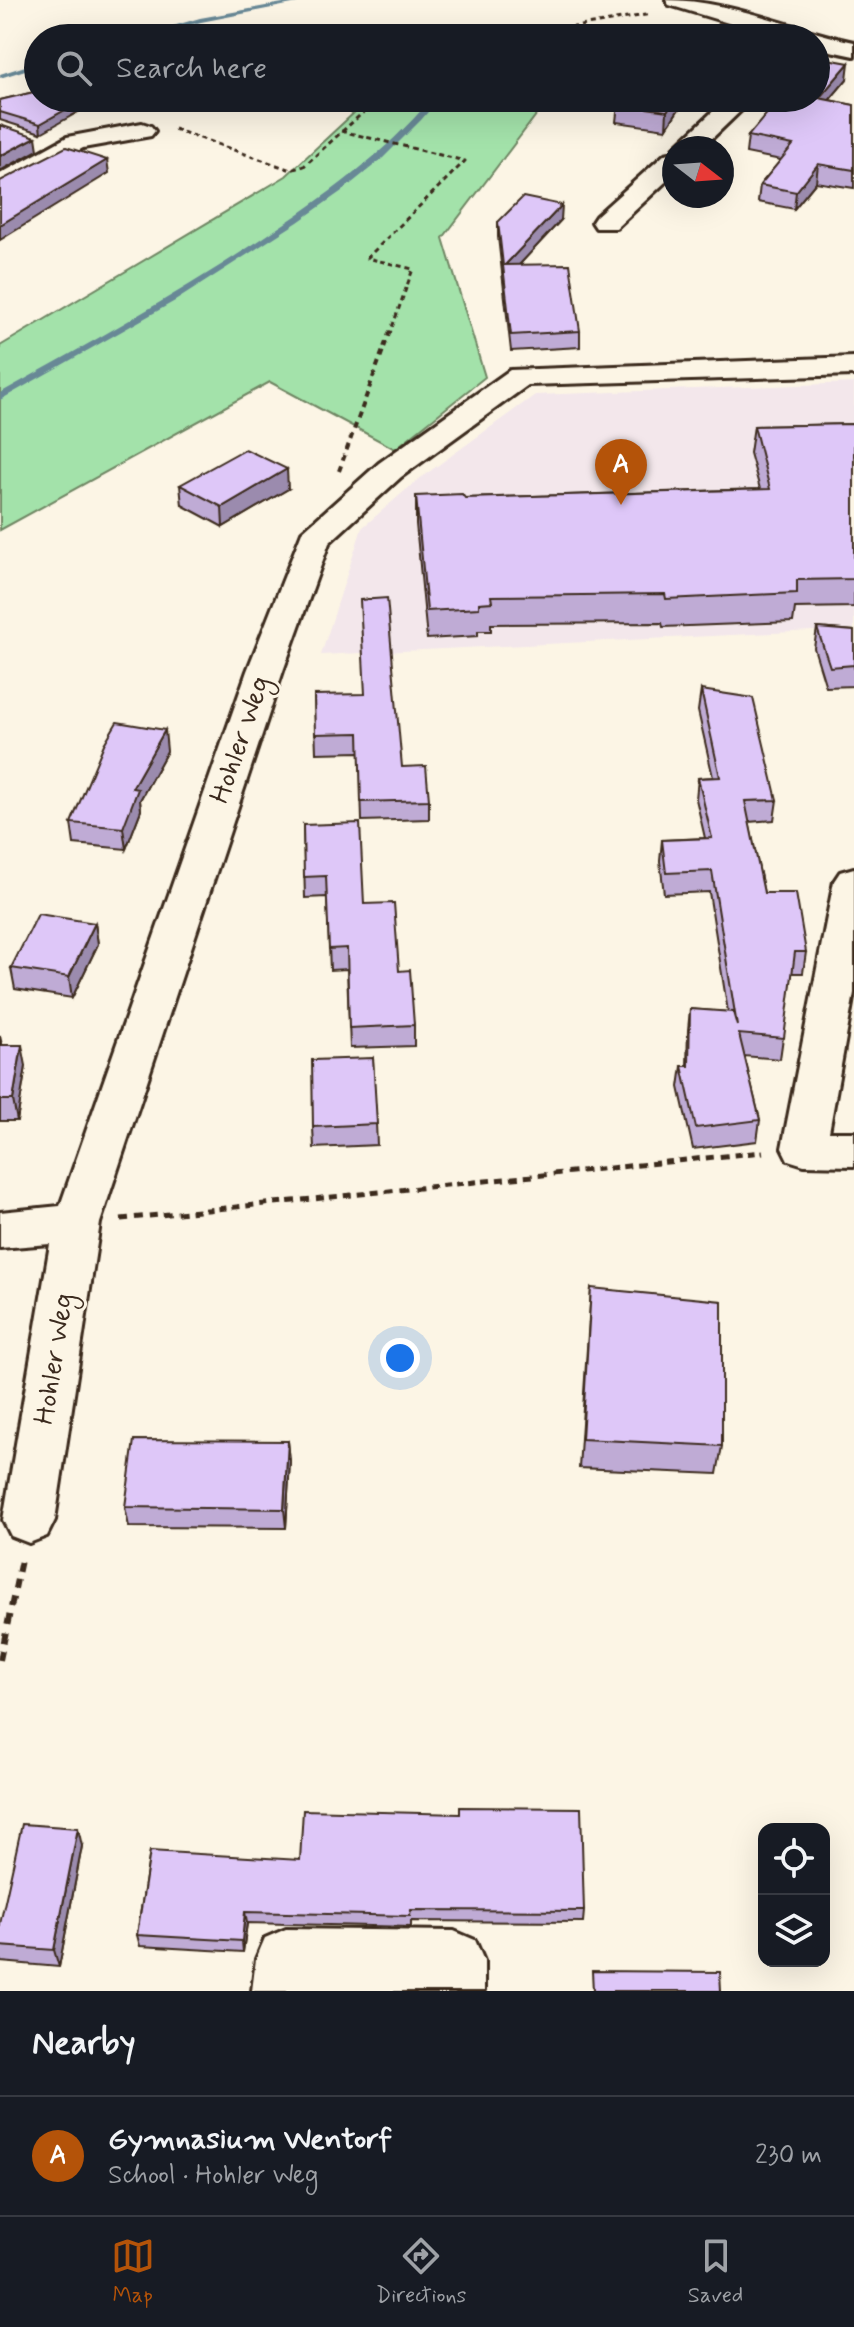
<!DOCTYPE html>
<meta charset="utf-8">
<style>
:root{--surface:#171b24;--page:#242831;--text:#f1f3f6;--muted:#9ea1a6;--line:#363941;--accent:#b45309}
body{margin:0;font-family:Mynerve,sans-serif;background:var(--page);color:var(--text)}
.controls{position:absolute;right:24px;bottom:24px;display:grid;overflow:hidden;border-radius:16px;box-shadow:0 8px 32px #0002}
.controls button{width:72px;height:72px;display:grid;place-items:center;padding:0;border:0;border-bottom:2px solid var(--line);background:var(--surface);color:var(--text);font:40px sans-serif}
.compass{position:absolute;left:662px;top:136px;width:72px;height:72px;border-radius:50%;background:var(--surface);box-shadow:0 8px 32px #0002;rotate:107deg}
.you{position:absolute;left:400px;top:1358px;width:28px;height:28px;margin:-20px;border:6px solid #fff;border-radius:50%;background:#1a73e8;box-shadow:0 0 0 12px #1a73e833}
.badge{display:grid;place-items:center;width:52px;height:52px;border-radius:50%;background:var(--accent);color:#fff;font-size:26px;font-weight:700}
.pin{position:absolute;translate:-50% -66px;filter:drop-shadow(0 2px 4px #0008)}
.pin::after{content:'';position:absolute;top:42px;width:28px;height:24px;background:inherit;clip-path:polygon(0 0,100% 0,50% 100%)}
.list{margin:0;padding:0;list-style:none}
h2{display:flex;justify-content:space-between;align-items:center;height:104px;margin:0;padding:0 32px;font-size:34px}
h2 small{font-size:26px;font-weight:400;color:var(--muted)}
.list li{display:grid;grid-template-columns:52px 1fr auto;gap:24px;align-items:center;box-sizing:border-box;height:120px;padding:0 32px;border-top:2px solid var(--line)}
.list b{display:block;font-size:30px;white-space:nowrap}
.list p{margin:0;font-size:26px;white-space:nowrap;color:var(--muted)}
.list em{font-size:26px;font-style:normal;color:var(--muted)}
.icon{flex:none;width:44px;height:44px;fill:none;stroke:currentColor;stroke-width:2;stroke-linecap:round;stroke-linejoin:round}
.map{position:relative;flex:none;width:854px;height:1991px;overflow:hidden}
.search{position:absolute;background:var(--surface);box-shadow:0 8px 32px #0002;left:24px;right:24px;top:24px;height:88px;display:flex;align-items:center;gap:20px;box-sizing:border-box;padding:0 28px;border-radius:44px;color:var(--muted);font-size:30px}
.sheet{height:224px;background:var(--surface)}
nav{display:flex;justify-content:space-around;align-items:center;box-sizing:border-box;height:112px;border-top:2px solid var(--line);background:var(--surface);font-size:22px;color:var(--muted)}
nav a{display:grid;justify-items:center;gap:4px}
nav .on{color:var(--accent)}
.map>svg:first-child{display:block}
.built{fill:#f3e7eb}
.green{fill:#a3e2aa;stroke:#6f8664;stroke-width:2}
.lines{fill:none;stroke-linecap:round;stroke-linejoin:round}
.stream{fill:#678896;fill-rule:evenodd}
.minor-casing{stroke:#3b2a1e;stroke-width:6}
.path-far3{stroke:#3b2a1e;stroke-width:3;stroke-dasharray:5 4;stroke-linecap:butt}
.path-far2{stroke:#3b2a1e;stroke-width:4;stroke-dasharray:6 5;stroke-linecap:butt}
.path-far1{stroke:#3b2a1e;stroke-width:5;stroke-dasharray:8 6;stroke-linecap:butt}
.path{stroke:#3b2a1e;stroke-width:6;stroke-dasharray:10 8;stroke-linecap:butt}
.minor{fill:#fcf5e5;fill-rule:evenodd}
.wall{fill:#bfabd5;stroke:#3b2a1e;stroke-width:2}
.shaded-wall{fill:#9b8bae;stroke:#3b2a1e;stroke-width:2}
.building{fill:#dec7f8;stroke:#3b2a1e;stroke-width:2}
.labels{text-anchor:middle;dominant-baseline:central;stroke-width:6;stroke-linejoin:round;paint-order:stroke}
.street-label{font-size:28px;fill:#3b2a1e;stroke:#fcf5e5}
</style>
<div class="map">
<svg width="854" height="1991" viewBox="0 0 854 1991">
<rect width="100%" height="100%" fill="#fcf5e5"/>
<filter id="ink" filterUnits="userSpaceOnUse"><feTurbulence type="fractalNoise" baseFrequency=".0125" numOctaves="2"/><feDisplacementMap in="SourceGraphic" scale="16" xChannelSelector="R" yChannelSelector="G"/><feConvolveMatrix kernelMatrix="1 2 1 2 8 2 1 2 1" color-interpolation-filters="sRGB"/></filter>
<g filter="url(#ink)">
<path class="built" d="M 854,383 L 854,629 L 321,655 L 362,528 L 415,482 L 535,395 Z"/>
<path class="green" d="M 370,98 L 549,98 L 443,238 L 485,377 L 395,449 L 270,382 L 0,530 L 0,346 L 286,176 Z"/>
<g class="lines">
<g class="stream">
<path d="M 299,0 L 313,0 L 201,22 L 143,38 L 132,38 L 200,18 Z"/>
<path d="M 574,33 L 576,34 L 576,36 L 560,38 Z"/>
<path d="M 38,62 L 38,66 L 0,78 L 0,74 Z"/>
<path d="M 432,98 L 440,98 L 421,120 L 383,158 L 342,191 L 298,222 L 175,301 L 0,400 L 0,393 C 89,344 178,294 263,238 C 325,197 384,155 432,98 Z"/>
</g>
<defs>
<g id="minor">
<path d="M 666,0 C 730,0 792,29 854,42 L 854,56 L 816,48 L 816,38 L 778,38 L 669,5 Z"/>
<path d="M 727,98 L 754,98 L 702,148 L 674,148 Z"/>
<path d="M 142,123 L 151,126 L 155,131 L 151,136 L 83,148 L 0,193 L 0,174 L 67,137 Z"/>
<path d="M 674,152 L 674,174 L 616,228 L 596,228 L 592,222 L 596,216 L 665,154 Z"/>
<path d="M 854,357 L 854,375 L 528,385 L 401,477 L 329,543 L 283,671 L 100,1223 L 55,1520 L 47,1536 L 29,1543 L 11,1536 L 3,1520 L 50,1244 L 0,1248 L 0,1212 L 60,1206 L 247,671 L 302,532 L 379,463 L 510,370 Z"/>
<path d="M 854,868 L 854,993 L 829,1132 L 854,1132 L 854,1166 L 804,1165 L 788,1160 L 782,1148 L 834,881 L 840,872 Z"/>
<path d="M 286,1929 L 454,1931 L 475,1940 L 484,1961 L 484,1991 L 252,1991 L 256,1959 L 265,1938 Z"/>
</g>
</defs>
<use href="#minor" class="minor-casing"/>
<g class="path-far3">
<path d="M 509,38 L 651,14"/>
<path d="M 174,129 L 291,170 L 304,166 L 379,98"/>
<path d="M 341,131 L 465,161 L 367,258 L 413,269 L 390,333"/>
</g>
<path class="path-far2" d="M 339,471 L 390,331"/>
<path class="path-far1" d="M 121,1219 L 763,1152"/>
<path class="path" d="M 0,1660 L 21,1560"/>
<use href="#minor" class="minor"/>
</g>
<g class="wall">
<path d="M 847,79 L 829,100 L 854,105 L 854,188 L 816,182 L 794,209 L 758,202 L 760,185 L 781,160 L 746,153 L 748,136 Z"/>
<path d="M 38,91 L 41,133 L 0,120 L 0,100 Z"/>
<path d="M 622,98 L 686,98 L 666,129 L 616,122 L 618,104 Z"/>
<path d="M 561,220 L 519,265 L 580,331 L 580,347 L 511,351 L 498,237 L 498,222 Z"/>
<path d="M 854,424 L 854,607 L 795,608 L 793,622 L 663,627 L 662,623 L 491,624 L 491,631 L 478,631 L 478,636 L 427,639 L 416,524 L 416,496 L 465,498 L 760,489 L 750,453 L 754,426 Z"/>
<path d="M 180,485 L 288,489 L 223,527 L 182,505 Z"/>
<path d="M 817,628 L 854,631 L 854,686 L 826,687 L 814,648 Z"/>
<path d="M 701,690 L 777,800 L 774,820 L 749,822 L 764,893 L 806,952 L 803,973 L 792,973 L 780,1059 L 744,1056 L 760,1120 L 757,1141 L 693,1149 L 679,1087 L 682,1066 L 687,1066 L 688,1030 L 690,1009 L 728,1012 L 709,892 L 664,894 L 660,861 L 662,840 L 705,838 L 696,799 L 698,778 L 713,777 L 698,711 Z"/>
<path d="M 314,695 L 402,767 L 429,800 L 429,819 L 362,821 L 360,752 L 316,753 Z"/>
<path d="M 167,751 L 140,800 L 141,810 L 126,849 L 74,844 L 71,823 Z"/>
<path d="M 303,825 L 364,904 L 399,971 L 414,1025 L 414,1046 L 350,1048 L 347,969 L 330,970 L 327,897 L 305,898 Z"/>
<path d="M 95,923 L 98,944 L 72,998 L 15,989 L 11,968 Z"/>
<path d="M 0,1036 L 2,1045 L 26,1066 L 17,1121 L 0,1121 Z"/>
<path d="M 373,1058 L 377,1145 L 314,1148 L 313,1127 Z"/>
<path d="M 591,1288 L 722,1446 L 717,1474 L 579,1468 Z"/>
<path d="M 288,1441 L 290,1461 L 286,1528 L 129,1527 L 125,1507 Z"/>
<path d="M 82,1846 L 59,1967 L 1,1962 L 0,1959 L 0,1924 Z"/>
<path d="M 150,1851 L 584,1911 L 583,1922 L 411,1921 L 411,1927 L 247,1923 L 243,1952 L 140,1946 L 137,1935 Z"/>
</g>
<g class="shaded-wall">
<path d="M 849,63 L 847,79 L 817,115 L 819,98 Z"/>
<path d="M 86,98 L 103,98 L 41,133 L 40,124 Z"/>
<path d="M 676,98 L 686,98 L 666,129 L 667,111 Z"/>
<path d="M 36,137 L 38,150 L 0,171 L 0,156 Z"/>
<path d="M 107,160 L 109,173 L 0,240 L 0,225 Z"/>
<path d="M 818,164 L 816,182 L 794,209 L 796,192 Z"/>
<path d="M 562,205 L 561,220 L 505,280 L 505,265 Z"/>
<path d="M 287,469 L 288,489 L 223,527 L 222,507 Z"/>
<path d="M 165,730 L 167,751 L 140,800 L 141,810 L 126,849 L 123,828 L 132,788 Z"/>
<path d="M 95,923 L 98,944 L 72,998 L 69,977 Z"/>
<path d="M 22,1045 L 26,1066 L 17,1121 L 13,1100 Z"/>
<path d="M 288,1441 L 290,1461 L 286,1528 L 284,1509 Z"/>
<path d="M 78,1828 L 82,1846 L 59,1967 L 54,1950 Z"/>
<path d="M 245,1912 L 247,1923 L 243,1952 L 242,1941 Z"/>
</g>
<g class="building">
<path d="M 816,57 L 849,63 L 819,98 L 854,105 L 854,170 L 818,164 L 796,192 L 760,185 L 793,145 L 748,136 L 780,98 L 816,98 Z"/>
<path d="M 38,91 L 38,98 L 86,98 L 40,124 L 0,112 L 0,100 Z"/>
<path d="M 622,98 L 676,98 L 667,111 L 618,104 Z"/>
<path d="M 0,125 L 36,137 L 0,156 Z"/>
<path d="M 66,147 L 107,160 L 0,225 L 0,181 Z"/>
<path d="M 523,197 L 562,205 L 505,265 L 570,264 L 580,331 L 511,335 L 498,222 Z"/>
<path d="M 854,424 L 854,579 L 797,580 L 797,593 L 666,599 L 665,594 L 491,596 L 492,602 L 479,603 L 479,608 L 427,611 L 416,496 L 462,494 L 465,498 L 770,489 L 754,426 Z"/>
<path d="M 245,449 L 287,469 L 222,507 L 180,485 Z"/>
<path d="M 387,598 L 402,767 L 426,766 L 429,800 L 361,802 L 359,733 L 315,734 L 314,695 L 365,694 L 360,600 Z"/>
<path d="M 817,628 L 854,631 L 854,665 L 830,667 Z"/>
<path d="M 701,690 L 753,698 L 777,800 L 745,801 L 764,893 L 796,893 L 806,952 L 795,952 L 784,1038 L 739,1034 L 760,1120 L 696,1128 L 682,1066 L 689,1066 L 690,1009 L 733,1012 L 737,1026 L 712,871 L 666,873 L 662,840 L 712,838 L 698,778 L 720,777 Z"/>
<path d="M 117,722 L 165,730 L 132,788 L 138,789 L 123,828 L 71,823 L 104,744 Z"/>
<path d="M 360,823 L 364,904 L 394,903 L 399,971 L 410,970 L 414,1025 L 349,1028 L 347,948 L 329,949 L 326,876 L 304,877 L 303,825 Z"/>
<path d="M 38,914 L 95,923 L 69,977 L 11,968 Z"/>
<path d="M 0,1045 L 22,1045 L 13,1100 L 0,1100 Z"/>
<path d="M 373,1058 L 377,1124 L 313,1127 L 312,1060 Z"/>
<path d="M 591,1288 L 722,1301 L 722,1446 L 582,1439 Z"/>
<path d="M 134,1440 L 288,1441 L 284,1509 L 125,1507 Z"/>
<path d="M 460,1807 L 581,1808 L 584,1911 L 411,1910 L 410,1916 L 245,1912 L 242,1941 L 137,1935 L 150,1851 L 300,1860 L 303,1810 L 460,1814 Z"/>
<path d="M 22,1824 L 78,1828 L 54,1950 L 0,1946 L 0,1924 Z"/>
<path d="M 592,1971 L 720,1972 L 721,1991 L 593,1991 Z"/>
</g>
</g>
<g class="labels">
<g class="street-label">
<text transform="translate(241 740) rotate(-71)">Hohler Weg</text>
<text transform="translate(55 1359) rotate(-81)">Hohler Weg</text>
</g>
</g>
</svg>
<div class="controls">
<button><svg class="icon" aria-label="locate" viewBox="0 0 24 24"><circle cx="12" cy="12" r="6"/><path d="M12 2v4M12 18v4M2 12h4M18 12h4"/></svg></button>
<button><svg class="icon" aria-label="layers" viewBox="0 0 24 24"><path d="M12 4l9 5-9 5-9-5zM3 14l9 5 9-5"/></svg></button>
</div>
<svg class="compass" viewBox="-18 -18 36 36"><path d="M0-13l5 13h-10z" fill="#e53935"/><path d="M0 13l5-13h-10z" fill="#9ea1a6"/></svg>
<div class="you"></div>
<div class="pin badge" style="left:621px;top:505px">A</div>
<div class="search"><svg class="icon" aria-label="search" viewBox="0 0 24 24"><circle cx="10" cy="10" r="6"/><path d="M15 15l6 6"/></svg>Search here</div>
</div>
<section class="sheet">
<h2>Nearby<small></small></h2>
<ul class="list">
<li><span class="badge">A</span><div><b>Gymnasium Wentorf</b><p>School · Hohler Weg</p></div><em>230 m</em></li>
</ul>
</section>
<nav>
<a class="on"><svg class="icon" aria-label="map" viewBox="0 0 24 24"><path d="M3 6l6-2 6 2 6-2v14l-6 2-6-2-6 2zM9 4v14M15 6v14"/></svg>Map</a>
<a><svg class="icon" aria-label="directions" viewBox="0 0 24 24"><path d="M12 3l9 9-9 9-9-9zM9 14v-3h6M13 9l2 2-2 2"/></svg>Directions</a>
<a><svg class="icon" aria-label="saved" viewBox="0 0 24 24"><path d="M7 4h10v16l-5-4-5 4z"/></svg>Saved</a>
</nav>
